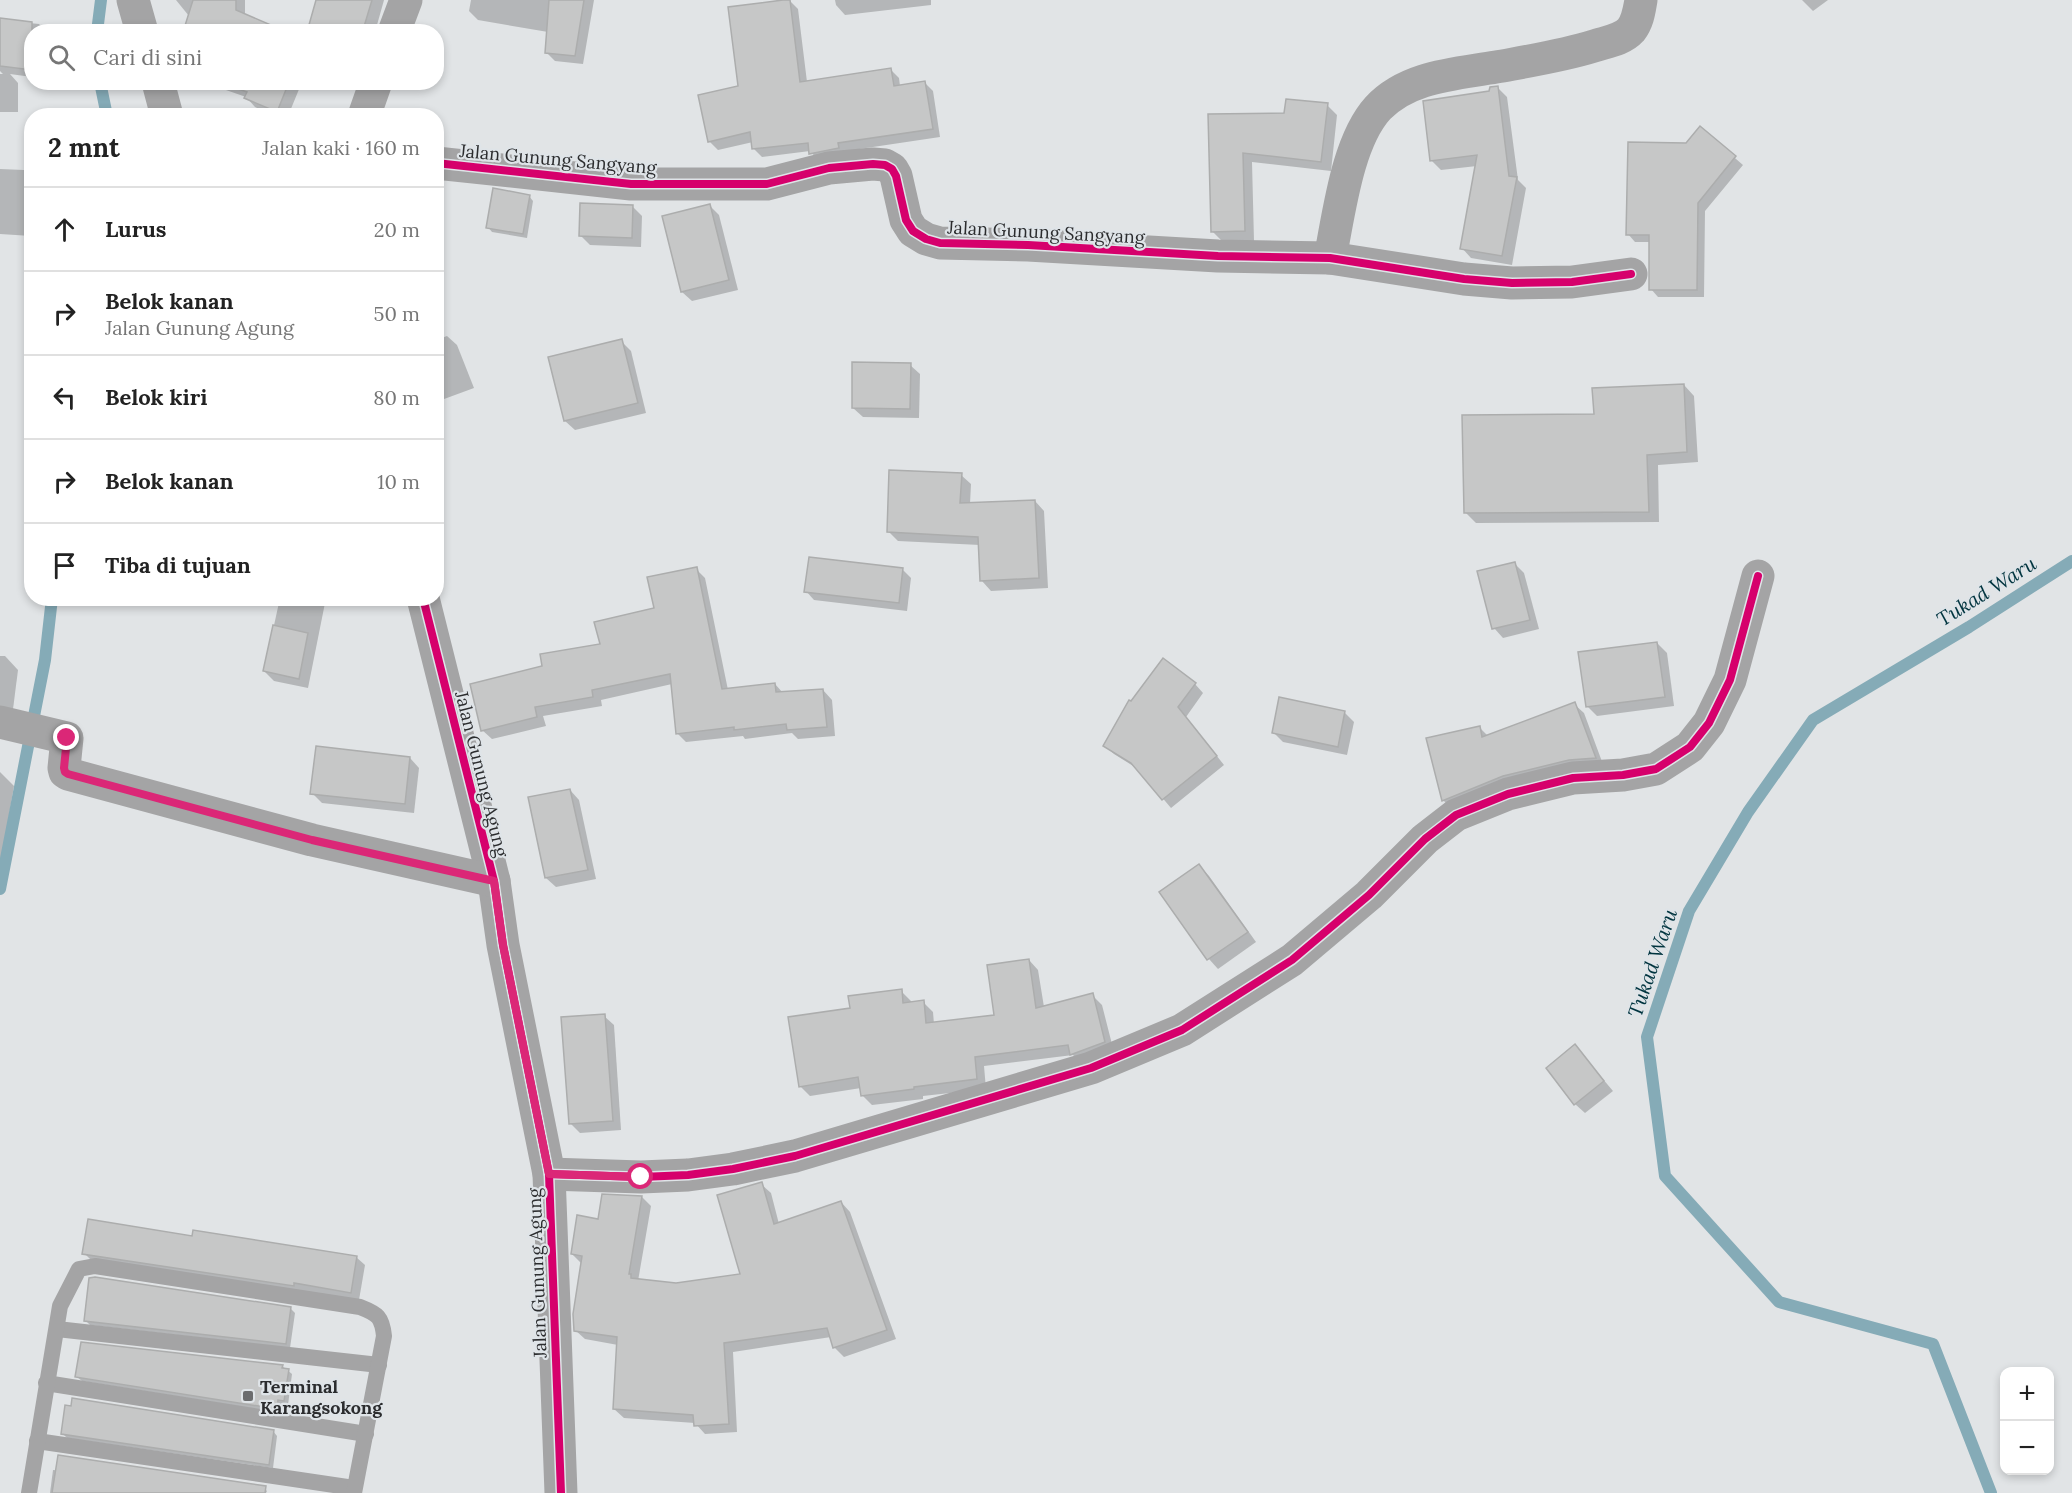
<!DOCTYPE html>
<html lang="id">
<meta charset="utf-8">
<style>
:root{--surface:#fff;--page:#f6f6f6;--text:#222;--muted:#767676;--line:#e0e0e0}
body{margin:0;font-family:Lora,serif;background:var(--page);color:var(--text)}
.controls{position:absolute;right:18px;bottom:18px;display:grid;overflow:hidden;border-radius:12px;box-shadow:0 3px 9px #0003}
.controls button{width:54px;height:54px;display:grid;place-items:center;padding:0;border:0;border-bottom:2px solid var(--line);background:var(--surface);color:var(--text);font:30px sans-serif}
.stop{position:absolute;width:18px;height:18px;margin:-14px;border:4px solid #db2777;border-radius:50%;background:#fff}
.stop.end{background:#db2777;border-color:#fff;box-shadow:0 2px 6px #0008}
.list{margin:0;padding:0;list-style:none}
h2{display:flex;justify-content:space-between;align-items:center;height:78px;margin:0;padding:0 24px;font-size:26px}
h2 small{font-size:20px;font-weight:400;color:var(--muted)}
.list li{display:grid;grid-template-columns:39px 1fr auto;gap:18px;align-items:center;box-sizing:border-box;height:84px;padding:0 24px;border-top:2px solid var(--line)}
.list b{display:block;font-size:22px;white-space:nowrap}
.list p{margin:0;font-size:20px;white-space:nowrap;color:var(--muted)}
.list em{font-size:20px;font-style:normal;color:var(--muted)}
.icon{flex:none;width:33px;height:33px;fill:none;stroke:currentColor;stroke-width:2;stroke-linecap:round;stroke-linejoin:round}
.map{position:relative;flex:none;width:2072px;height:1493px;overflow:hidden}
.search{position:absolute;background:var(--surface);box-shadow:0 3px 9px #0003;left:24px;top:24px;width:420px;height:66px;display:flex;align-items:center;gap:15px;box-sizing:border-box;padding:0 21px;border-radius:24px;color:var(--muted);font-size:22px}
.panel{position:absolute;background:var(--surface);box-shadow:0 3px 9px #0003;left:24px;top:108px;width:420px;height:498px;border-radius:24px}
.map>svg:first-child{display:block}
.shadow{fill:#0003}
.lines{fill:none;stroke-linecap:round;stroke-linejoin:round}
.stream{stroke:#85abb7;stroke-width:12}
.building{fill:#c6c7c7;stroke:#acadad;stroke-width:1.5}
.service{stroke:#a4a4a5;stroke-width:16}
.minor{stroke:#a4a4a5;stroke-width:33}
.cycleway-casing{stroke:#dfe4e8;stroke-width:11}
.cycleway{stroke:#d6006c;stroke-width:8}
.route{stroke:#db2777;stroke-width:8}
.poi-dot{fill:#6b6c6e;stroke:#dfe4e8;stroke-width:2}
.labels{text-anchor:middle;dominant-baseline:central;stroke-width:4.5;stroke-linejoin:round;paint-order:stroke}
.street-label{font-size:18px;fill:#2b2c2e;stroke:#dfe4e8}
.poi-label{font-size:18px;font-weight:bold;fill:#2b2c2e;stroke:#dfe4e8;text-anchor:start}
.water-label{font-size:20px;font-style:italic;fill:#00343f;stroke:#dfe4e8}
</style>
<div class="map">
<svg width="2072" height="1493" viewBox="0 0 2072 1493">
<rect width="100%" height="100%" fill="#e1e4e6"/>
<g class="shadow">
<path d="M 176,0 L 245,0 L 245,15 L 189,16 Z"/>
<path d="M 317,0 L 384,0 L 375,32 L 350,32 L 323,23 Z"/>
<path d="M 471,0 L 594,0 L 583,64 L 555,61 L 546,52 L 548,32 L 478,20 L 469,11 Z"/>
<path d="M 835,0 L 931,0 L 931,5 L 845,15 L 836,5 Z"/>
<path d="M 1802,0 L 1828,0 L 1813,11 Z"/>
<path d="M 790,1 L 798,9 L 807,82 L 891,70 L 899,78 L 900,86 L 925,83 L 933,91 L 940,137 L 846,151 L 819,161 L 810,151 L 762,157 L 754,149 L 753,142 L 718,150 L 709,141 Z"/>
<path d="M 0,20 L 39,24 L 46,32 L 32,32 L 32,77 L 10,74 L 18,83 L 18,112 L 0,112 L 0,74 L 3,74 L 0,71 Z"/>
<path d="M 203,82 L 302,82 L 288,116 L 274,116 L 255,107 L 246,97 Z"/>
<path d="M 1497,87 L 1507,97 L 1518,180 L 1526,188 L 1512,265 L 1471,258 L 1462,248 L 1477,166 L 1441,170 L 1431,160 L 1490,93 Z"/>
<path d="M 1327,105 L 1337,115 L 1331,171 L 1252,162 L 1254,241 L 1222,241 L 1212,231 L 1210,116 L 1286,115 Z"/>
<path d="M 1700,128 L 1743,165 L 1705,211 L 1704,297 L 1658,297 L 1651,289 L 1650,242 L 1635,242 L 1628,234 L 1686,145 Z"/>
<path d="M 0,169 L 24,170 L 32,178 L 31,236 L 0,234 Z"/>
<path d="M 529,196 L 533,201 L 527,238 L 492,232 L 488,227 Z"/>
<path d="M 710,206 L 719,215 L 738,290 L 692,301 L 682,292 Z"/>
<path d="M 633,207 L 642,216 L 641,247 L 590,245 L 580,235 Z"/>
<path d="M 447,336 L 457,345 L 474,388 L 436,402 L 436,340 Z"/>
<path d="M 621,341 L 631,351 L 646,413 L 575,430 L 565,421 Z"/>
<path d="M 910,365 L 920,374 L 919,418 L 863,417 L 853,408 Z"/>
<path d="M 1684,385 L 1694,396 L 1698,462 L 1658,465 L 1659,522 L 1476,523 L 1465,512 L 1596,416 Z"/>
<path d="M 961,475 L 971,484 L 970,504 L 1035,501 L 1044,511 L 1048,588 L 991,591 L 982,581 L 980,545 L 898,541 L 888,531 Z"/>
<path d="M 1514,563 L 1524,573 L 1539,629 L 1503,638 L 1494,628 Z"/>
<path d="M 696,569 L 705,578 L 728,690 L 775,684 L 783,693 L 823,690 L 832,700 L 835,736 L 798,739 L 792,733 L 745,739 L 743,736 L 686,742 L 677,733 L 672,684 L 601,700 L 602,706 L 543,716 L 546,726 L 492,739 L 482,730 L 544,667 L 601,645 L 656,609 Z"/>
<path d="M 903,570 L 911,578 L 907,611 L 814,600 L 806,591 Z"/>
<path d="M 280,598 L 326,598 L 308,688 L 274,681 L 264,671 Z"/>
<path d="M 1657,643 L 1667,653 L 1674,706 L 1597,716 L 1588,707 Z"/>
<path d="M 0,656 L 5,656 L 18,670 L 12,717 L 0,720 Z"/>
<path d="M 1195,684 L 1203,693 L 1186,717 L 1224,765 L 1171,808 L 1138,769 L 1114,754 L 1105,746 Z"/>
<path d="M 1574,704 L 1584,713 L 1604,767 L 1453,810 L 1443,800 L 1479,727 L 1488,736 Z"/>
<path d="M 1344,712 L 1354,722 L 1347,755 L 1283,742 L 1273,732 Z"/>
<path d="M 410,758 L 419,768 L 414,813 L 322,803 L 312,793 Z"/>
<path d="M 0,772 L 14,786 L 0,868 Z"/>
<path d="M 570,790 L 579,800 L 596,879 L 556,887 L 546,878 Z"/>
<path d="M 1199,866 L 1209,876 L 1256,942 L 1218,969 L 1209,959 L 1161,892 Z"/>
<path d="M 1029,960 L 1038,970 L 1044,1007 L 1092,995 L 1102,1005 L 1114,1052 L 1081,1063 L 1073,1055 L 984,1066 L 986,1089 L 923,1096 L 923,1099 L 872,1105 L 862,1095 L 861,1088 L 810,1096 L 800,1086 L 851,1009 L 901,991 L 911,1001 L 911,1004 L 923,1002 L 933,1012 L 934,1024 L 996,1017 Z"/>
<path d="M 604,1016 L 614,1025 L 621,1130 L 580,1133 L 570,1123 Z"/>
<path d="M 1575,1046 L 1613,1091 L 1585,1113 L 1575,1104 Z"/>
<path d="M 761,1184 L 771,1193 L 779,1224 L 841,1202 L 850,1212 L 896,1339 L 844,1357 L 834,1347 L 831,1337 L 733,1352 L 737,1432 L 705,1434 L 695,1423 L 624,1418 L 614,1409 L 618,1345 L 585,1339 L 575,1330 L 582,1264 L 572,1254 L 599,1221 L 603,1196 L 642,1197 L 651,1206 L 638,1281 L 677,1285 L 742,1276 Z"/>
<path d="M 194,1237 L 356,1257 L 365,1265 L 359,1300 L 92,1261 L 84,1253 Z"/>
<path d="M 290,1308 L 295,1313 L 290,1348 L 90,1325 L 86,1321 Z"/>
<path d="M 282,1366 L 292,1374 L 288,1405 L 282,1404 L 281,1413 L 82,1381 L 77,1377 Z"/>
<path d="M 72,1408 L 273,1431 L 277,1436 L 273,1468 L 67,1438 L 62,1433 Z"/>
<path d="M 53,1470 L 262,1487 L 267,1491 L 266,1493 L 50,1493 Z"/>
</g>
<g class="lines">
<g class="stream">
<path d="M 97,32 L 101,0"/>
<path d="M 100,82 L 107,116"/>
<path d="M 0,889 L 45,660 L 52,598"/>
<path d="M 1991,1493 L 1933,1344 L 1779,1302 L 1665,1176 L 1647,1037 L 1689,911 L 1748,812 L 1813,720 L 1969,627 L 2072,561"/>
</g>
</g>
<g class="building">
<path d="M 193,0 L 236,0 L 236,10 L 287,32 L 183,32 Z"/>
<path d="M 316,0 L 372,0 L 363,30 L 307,32 Z"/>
<path d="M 549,0 L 584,0 L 575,56 L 545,53 Z"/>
<path d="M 783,0 L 790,0 L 800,82 L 891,68 L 894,86 L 925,81 L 933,129 L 838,143 L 839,148 L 809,154 L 808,143 L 752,149 L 750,132 L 708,142 L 698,95 L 738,86 L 728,7 Z"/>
<path d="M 0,18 L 32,22 L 32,70 L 0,66 Z"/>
<path d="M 218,82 L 289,82 L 277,112 L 244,98 L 247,92 Z"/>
<path d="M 1498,86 L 1509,176 L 1517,177 L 1502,256 L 1460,249 L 1477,155 L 1430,161 L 1423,101 L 1489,91 L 1490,87 Z"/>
<path d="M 1286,99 L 1328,103 L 1321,162 L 1243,153 L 1245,231 L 1211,232 L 1208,114 L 1284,113 Z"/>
<path d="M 1700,126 L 1736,156 L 1698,203 L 1697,290 L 1649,290 L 1649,235 L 1626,235 L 1628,142 L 1686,143 Z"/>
<path d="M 493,188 L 530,195 L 523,234 L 486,228 Z"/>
<path d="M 580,203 L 633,205 L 632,238 L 579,236 Z"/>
<path d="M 710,204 L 729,280 L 681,292 L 662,216 Z"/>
<path d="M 622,339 L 638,403 L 564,421 L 548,357 Z"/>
<path d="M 852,362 L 911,363 L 910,409 L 852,408 Z"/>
<path d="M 1684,384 L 1687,452 L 1647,455 L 1649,512 L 1464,513 L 1462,415 L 1594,414 L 1592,388 Z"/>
<path d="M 889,470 L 962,473 L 960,503 L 1035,500 L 1039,578 L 980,581 L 978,537 L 887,532 Z"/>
<path d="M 809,557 L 903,568 L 899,603 L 804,592 Z"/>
<path d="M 1515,562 L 1530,620 L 1492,629 L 1477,571 Z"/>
<path d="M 697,567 L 722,689 L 775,683 L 776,692 L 823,689 L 827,727 L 787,730 L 786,724 L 734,730 L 734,727 L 676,734 L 670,674 L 592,690 L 593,697 L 535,707 L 537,717 L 481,731 L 470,684 L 542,666 L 540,654 L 600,644 L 594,622 L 654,608 L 647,577 Z"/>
<path d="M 273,625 L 308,633 L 299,679 L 263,671 Z"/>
<path d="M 1657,642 L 1665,697 L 1586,707 L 1578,652 Z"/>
<path d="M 1163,658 L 1196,683 L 1178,707 L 1217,756 L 1162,800 L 1131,763 L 1103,746 L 1129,700 L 1131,701 Z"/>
<path d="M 1279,697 L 1345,711 L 1338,747 L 1272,733 Z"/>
<path d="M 1575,702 L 1596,758 L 1569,760 L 1503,776 L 1442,801 L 1426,738 L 1480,726 L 1482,737 Z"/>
<path d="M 316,746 L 410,757 L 405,804 L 310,794 Z"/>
<path d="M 570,789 L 588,870 L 545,878 L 528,797 Z"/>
<path d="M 1199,864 L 1248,932 L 1207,960 L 1159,892 Z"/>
<path d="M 1029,959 L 1036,1008 L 1093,993 L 1105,1042 L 1070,1055 L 1068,1045 L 975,1057 L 977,1079 L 914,1087 L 914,1089 L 861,1096 L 858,1077 L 799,1087 L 788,1017 L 850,1008 L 848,996 L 902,989 L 903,1003 L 924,1000 L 926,1023 L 994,1015 L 987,965 Z"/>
<path d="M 605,1014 L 613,1121 L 569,1124 L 561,1017 Z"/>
<path d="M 1575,1044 L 1604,1081 L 1574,1105 L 1546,1068 Z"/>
<path d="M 762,1182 L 774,1224 L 841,1201 L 887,1330 L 833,1348 L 827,1328 L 724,1343 L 729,1424 L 694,1426 L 693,1415 L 613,1409 L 617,1337 L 574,1331 L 573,1314 L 582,1256 L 571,1254 L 577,1215 L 598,1219 L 602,1194 L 642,1196 L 629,1274 L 631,1274 L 631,1278 L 676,1283 L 740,1274 L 717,1195 Z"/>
<path d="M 88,1219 L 192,1236 L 193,1230 L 357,1256 L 351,1293 L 294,1283 L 294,1286 L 82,1254 Z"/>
<path d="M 95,1277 L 291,1307 L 286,1344 L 84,1321 L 89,1278 Z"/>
<path d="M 81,1342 L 283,1365 L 282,1368 L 289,1369 L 284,1401 L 278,1400 L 277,1409 L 75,1377 Z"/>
<path d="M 72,1398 L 274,1430 L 269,1465 L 61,1434 L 65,1405 L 71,1406 Z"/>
<path d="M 58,1455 L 266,1486 L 265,1493 L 52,1493 Z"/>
</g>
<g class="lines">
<g class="service">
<path d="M 57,1329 L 379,1365"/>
<path d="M 46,1383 L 366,1434"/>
<path d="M 37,1441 L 354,1488"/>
<path d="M 29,1493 L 60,1306 L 79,1269 L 95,1266 L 360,1307 C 378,1314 382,1317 384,1336 L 354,1493"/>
</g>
<g class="minor">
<path d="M 133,0 L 142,32"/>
<path d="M 394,32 L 406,0"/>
<path d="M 158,82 L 167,116"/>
<path d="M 364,116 L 376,82"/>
<path d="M 436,163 L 631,184 L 767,184 L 829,168 L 873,164 L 885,165 L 892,169 L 896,176 L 906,220 L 913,231 L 926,239 L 940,243 L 1028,245 L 1218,256 L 1330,258 L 1464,279 L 1512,283 L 1572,282 L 1631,274"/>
<path d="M 1330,258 C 1339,214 1347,142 1378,108 C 1408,76 1456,74 1496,67 C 1529,61 1562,56 1594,46 C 1606,42 1622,40 1631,30 C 1638,21 1639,11 1641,0"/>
<path d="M 423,598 L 494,881 L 503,945 L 549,1174 L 561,1493"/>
<path d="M 0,722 L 67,738 L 64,768 L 65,772 L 68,774 L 312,840 L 494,881"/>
<path d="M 549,1174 L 641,1177 L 688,1175 L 733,1169 L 795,1156 L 1091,1068 L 1182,1030 L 1292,960 L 1369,895 L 1425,839 L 1456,815 L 1508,794 L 1573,778 L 1623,775 L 1656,769 L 1690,747 L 1709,723 L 1730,680 L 1758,576"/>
</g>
<defs>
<g id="cycleway">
<path d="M 436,163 L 631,184 L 767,184 L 829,168 L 873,164 L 885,165 L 892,169 L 896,176 L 906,220 L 913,231 L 926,239 L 940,243 L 1028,245 L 1218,256 L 1330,258 L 1464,279 L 1512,283 L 1572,282 L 1631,274"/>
<path d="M 423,598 L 494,881 L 503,945 L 549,1174 L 561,1493"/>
<path d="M 549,1174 L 641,1177 L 688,1175 L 733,1169 L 795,1156 L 1091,1068 L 1182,1030 L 1292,960 L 1369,895 L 1425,839 L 1456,815 L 1508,794 L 1573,778 L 1623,775 L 1656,769 L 1690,747 L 1709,723 L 1730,680 L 1758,576"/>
</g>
</defs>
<use href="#cycleway" class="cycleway-casing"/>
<use href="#cycleway" class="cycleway"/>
</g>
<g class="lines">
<path class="route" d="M 67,738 L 64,768 L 65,772 L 68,774 L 312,840 L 494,881 L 503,945 L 549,1174 L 641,1177"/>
</g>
<rect class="poi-dot" x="242" y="1390" width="12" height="12" rx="3"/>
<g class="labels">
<g class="street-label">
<text transform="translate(558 159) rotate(5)">Jalan Gunung Sangyang</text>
<text transform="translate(1046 232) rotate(3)">Jalan Gunung Sangyang</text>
<text transform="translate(482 774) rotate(76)">Jalan Gunung Agung</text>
<text transform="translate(537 1273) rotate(-92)">Jalan Gunung Agung</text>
</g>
<g class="poi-label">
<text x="260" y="1386">Terminal<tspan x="260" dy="21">Karangsokong</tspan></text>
</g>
<g class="water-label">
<text transform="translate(1986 591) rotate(-32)">Tukad Waru</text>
<text transform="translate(1652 963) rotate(-71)">Tukad Waru</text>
</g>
</g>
</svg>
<div class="controls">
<button>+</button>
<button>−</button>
</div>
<div class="stop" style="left:641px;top:1177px"></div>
<div class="stop end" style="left:67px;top:738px"></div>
<div class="search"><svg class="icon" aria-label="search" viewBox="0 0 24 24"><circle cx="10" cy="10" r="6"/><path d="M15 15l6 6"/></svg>Cari di sini</div>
<section class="panel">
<h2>2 mnt<small>Jalan kaki · 160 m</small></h2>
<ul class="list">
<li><svg class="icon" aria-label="ahead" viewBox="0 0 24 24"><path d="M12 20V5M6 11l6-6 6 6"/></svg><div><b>Lurus</b></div><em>20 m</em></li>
<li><svg class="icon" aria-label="right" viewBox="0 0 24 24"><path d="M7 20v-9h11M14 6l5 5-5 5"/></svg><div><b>Belok kanan</b><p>Jalan Gunung Agung</p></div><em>50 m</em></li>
<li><svg class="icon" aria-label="left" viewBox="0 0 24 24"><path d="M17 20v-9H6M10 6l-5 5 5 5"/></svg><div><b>Belok kiri</b></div><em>80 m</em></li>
<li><svg class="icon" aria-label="right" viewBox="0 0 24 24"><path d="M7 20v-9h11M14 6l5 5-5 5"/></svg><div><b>Belok kanan</b></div><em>10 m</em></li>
<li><svg class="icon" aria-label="arrive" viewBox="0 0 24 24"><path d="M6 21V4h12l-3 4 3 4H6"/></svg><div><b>Tiba di tujuan</b></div></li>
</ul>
</section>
</div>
